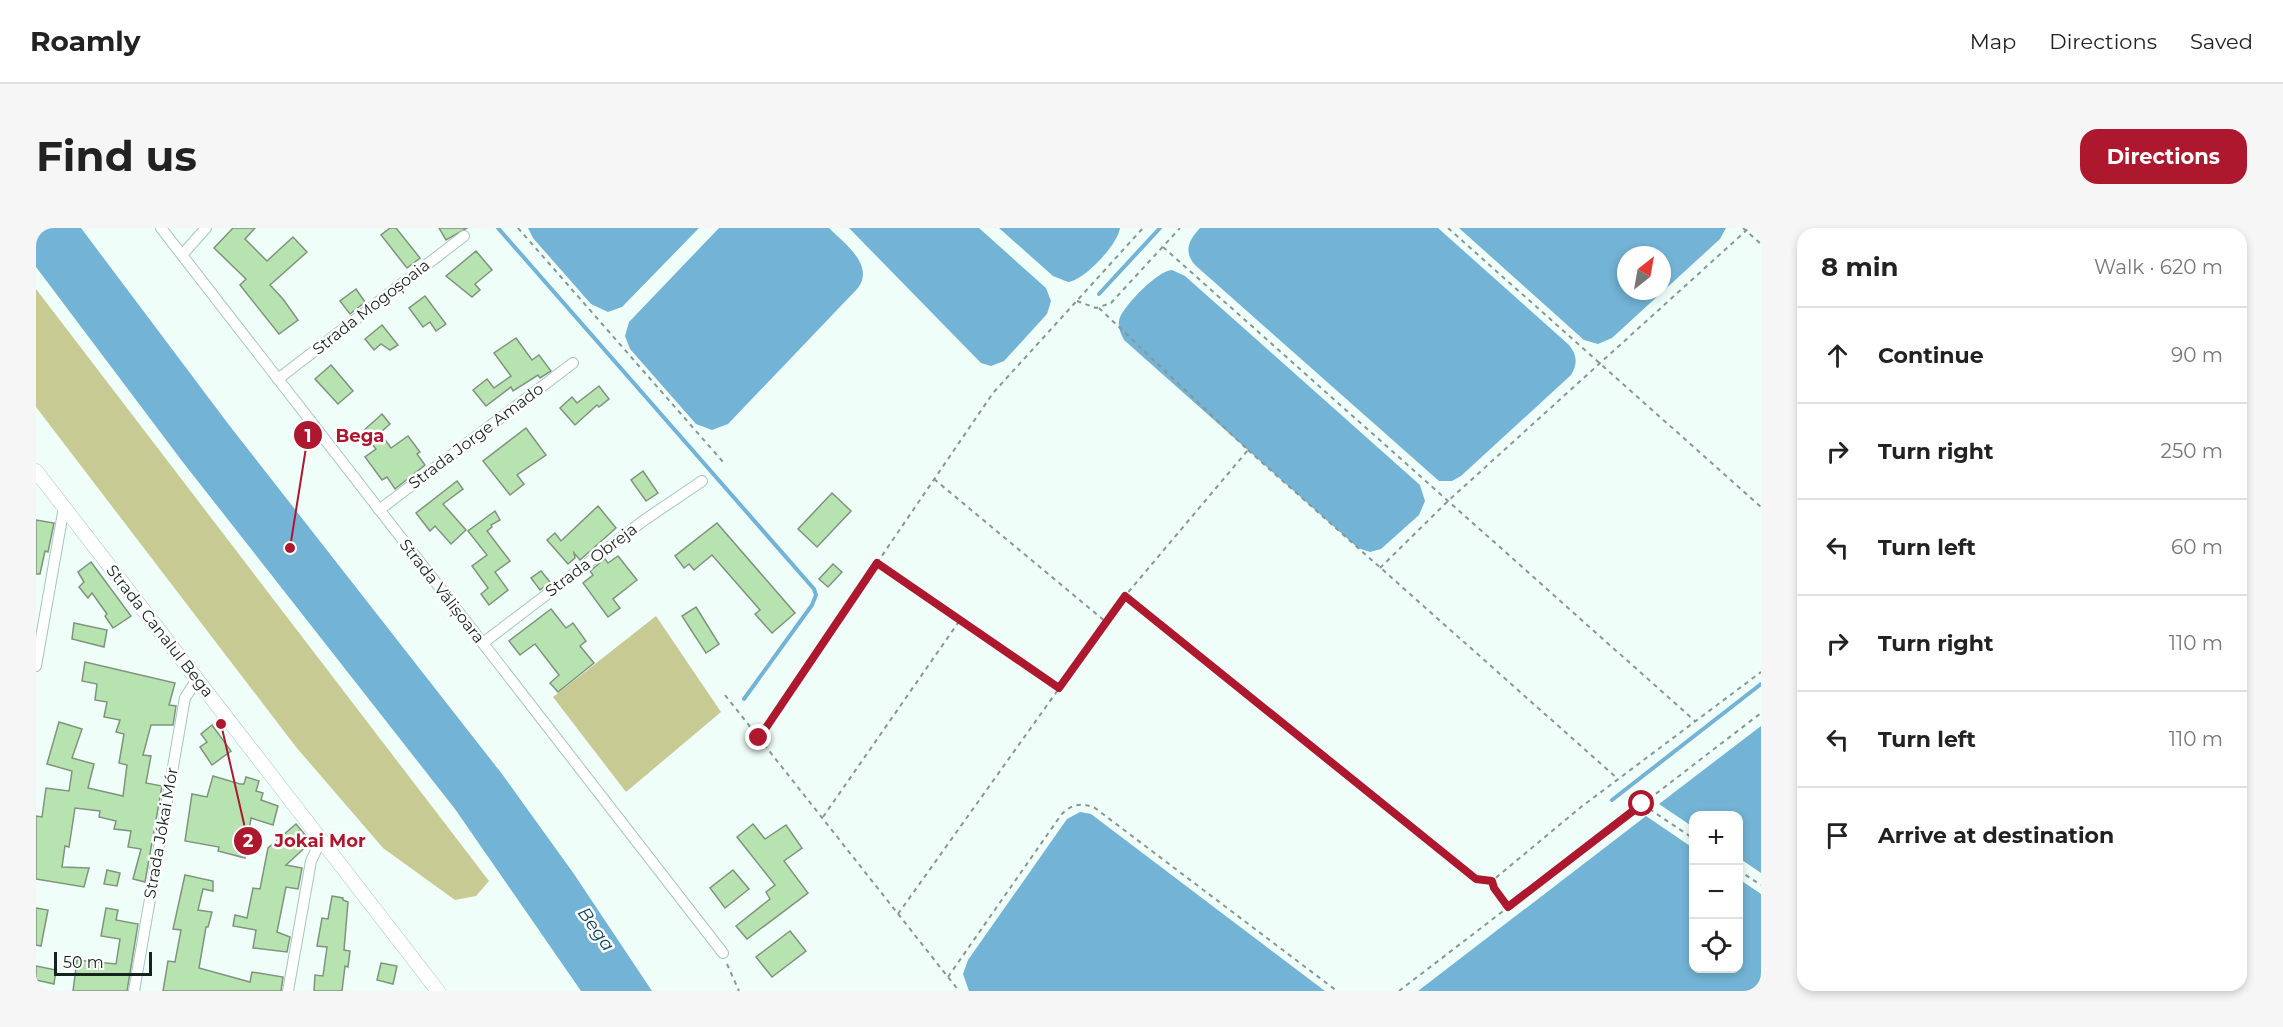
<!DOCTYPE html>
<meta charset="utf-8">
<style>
:root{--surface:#fff;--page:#f6f6f6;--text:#222;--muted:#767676;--line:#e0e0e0;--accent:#ad182e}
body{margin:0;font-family:Montserrat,sans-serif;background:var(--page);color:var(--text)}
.controls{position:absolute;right:18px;bottom:18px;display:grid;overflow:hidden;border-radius:12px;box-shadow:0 3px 9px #0003}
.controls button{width:54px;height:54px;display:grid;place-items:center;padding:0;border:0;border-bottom:2px solid var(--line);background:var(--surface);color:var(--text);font:30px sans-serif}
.compass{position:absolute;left:1581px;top:18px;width:54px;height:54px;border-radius:50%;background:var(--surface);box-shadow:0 3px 9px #0003;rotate:31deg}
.scale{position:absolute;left:18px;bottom:15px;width:98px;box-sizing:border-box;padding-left:6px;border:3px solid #15231f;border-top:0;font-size:16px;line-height:21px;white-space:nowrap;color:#15231f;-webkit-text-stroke:4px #fff;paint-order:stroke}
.stop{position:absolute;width:18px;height:18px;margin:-14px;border:4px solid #ad182e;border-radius:50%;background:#fff}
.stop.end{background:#ad182e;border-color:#fff;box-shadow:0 2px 6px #0008}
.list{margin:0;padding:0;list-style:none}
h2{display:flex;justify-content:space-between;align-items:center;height:78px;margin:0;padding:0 24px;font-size:26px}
h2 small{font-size:20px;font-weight:400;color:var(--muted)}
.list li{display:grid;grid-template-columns:39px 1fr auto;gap:18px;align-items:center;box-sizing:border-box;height:96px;padding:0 24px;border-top:2px solid var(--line)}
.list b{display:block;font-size:22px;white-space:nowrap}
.list em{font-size:20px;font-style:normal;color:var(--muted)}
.icon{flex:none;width:33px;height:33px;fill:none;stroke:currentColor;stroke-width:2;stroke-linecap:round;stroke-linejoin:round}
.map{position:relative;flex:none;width:1725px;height:763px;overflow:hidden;border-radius:18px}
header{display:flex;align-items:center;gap:36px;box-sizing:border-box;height:84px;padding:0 30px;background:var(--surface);border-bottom:2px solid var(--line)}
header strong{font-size:28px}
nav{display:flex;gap:33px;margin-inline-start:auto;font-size:21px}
.intro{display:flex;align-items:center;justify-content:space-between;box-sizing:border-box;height:144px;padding:0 36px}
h1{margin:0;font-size:42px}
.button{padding:15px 27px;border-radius:18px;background:var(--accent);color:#fff;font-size:21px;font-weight:700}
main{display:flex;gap:36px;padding:0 36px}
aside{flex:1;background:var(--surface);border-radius:18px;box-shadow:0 3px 9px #0003}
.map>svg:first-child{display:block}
.green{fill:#c7cb93}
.water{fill:#73b3d5;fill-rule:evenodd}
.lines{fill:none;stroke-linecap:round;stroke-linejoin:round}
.stream{stroke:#73b3d5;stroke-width:4}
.building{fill:#b7e3b1;stroke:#7f947c;stroke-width:1.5}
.minor-casing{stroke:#a3c7bb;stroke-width:12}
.tertiary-casing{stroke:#a3c7bb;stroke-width:15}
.path{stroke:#899793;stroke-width:2;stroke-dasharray:4.5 4.5;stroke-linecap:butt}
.minor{stroke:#fff;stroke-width:10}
.tertiary{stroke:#fff;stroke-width:14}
.route{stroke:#ad182e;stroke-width:8}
.labels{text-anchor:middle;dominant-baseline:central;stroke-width:5;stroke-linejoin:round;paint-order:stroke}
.street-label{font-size:16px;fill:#15231f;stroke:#fff}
.water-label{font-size:18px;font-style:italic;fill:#0d435b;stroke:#fff}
.leader{fill:none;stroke:#ad182e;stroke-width:2}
.callout-dot{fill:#ad182e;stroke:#fff;stroke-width:2}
.mark-label{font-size:18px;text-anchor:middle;font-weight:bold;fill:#fff}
.callout-label{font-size:18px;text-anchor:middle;font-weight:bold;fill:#ad182e;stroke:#fff;stroke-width:5;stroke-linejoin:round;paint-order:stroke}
</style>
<header>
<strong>Roamly</strong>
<nav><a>Map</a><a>Directions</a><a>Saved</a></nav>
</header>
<div class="intro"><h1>Find us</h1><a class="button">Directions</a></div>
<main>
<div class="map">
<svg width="1725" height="763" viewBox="0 0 1725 763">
<rect width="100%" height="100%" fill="#f0fef9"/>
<g class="green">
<path d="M 0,61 L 453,653 L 440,668 L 419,672 L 347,620 L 260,519 L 0,179 Z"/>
<path d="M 620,388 L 685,484 L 590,564 L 517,469 Z"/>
</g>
<g class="water">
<path d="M 0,0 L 45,0 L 193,197 L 466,546 L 538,646 L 616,763 L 545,763 L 419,581 L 146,233 L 0,39 Z"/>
<path d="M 492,0 L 663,0 L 586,79 L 572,84 L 555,76 L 497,10 Z"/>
<path d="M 683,0 L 793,0 C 808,15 839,37 822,60 L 692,196 L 676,202 L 660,196 L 594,121 L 589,108 L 593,94 Z"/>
<path d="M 813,0 L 943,0 L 1010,60 L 1015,73 L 1011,86 L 968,133 L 955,138 L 945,135 Z"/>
<path d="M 963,0 L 1084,0 C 1082,16 1049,52 1032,54 L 1017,48 Z"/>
<path d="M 1164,0 L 1402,0 L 1533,117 C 1541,127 1542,136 1535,147 L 1425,248 L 1416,253 L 1403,253 L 1159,37 C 1147,23 1153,12 1164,0 Z"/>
<path d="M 1423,0 L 1690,0 L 1684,11 L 1576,110 L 1562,116 L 1548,112 ZM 1590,27 L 1626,27 L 1626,63 L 1590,63 Z"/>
<path d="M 1136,42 L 1149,48 L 1384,257 L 1389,273 L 1383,287 L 1345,321 L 1334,324 L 1322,320 L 1088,112 C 1084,105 1081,97 1084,89 C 1090,76 1121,43 1136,42 Z"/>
<path d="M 1725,498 L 1725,645 L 1703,630 L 1702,588 L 1658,588 L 1657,599 L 1623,576 Z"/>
<path d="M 1044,584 L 1055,586 L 1289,763 L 933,763 L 927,746 L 932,732 L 1031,591 Z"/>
<path d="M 1610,588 L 1657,620 L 1658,740 L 1702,740 L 1703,651 L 1725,666 L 1725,763 L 1382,763 Z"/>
</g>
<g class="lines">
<g class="stream">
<path d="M 462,0 L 778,361 L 780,367 L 776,377 L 708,471"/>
<path d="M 1063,66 L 1124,0"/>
<path d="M 1576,572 L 1725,456"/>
</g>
</g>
<g class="building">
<path d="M 197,0 L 219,0 L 209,11 L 231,33 L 257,9 L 271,24 L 234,57 L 247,71 L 262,92 L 243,106 L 204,57 L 210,51 L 178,20 Z"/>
<path d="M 354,0 L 360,0 L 384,30 L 371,40 L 345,7 Z"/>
<path d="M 403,0 L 431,0 L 410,12 Z"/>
<path d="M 440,23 L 456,42 L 439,56 L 444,62 L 436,69 L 410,48 Z"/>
<path d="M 320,61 L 329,74 L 314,86 L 304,73 Z"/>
<path d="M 389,68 L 410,96 L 400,103 L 394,94 L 387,99 L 373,80 Z"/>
<path d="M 346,97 L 362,117 L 354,122 L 345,116 L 338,122 L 329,111 Z"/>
<path d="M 480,110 L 496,132 L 503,127 L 515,143 L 504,150 L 502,147 L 477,163 L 475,159 L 450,178 L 437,162 L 451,151 L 458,160 L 475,148 L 458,125 Z"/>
<path d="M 295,137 L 317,163 L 302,176 L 279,151 Z"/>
<path d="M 563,158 L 573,171 L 563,179 L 561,177 L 539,197 L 524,180 L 536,169 L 541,175 Z"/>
<path d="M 346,186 L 354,196 L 344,205 L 355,220 L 372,208 L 384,224 L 381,226 L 389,237 L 359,261 L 351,249 L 346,252 L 329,229 L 340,221 L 326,204 Z"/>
<path d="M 490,200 L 510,227 L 481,247 L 488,256 L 474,267 L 447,233 Z"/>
<path d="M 607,243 L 622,265 L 610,273 L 595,252 Z"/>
<path d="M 421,253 L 427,261 L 407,276 L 430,302 L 415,316 L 399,298 L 394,303 L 380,285 Z"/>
<path d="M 796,265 L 815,283 L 781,319 L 762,301 Z"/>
<path d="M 562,278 L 580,300 L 544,332 L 538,325 L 539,330 L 532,336 L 511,312 L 519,305 L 525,313 Z"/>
<path d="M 459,283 L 464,292 L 455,297 L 456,299 L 451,303 L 474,333 L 459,344 L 472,362 L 453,377 L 445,366 L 452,360 L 436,338 L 451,327 L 432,303 Z"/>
<path d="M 0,292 L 18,295 L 12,324 L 9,323 L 4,346 L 0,346 Z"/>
<path d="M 681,295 L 759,385 L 736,405 L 719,386 L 724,382 L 676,327 L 658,342 L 653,336 L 648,340 L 639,328 Z"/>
<path d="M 582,328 L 601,352 L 577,371 L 584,380 L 572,389 L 547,355 L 557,347 L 554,343 L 569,331 L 572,335 Z"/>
<path d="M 55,334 L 95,388 L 77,400 L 69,388 L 71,386 L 56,365 L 52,370 L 43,359 L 48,354 L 42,344 Z"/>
<path d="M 797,336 L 806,344 L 792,359 L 783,351 Z"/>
<path d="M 505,343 L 514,354 L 504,362 L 495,350 Z"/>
<path d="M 660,379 L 683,416 L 670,425 L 646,388 Z"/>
<path d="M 515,381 L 530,400 L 537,395 L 550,413 L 544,418 L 558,435 L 522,464 L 514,455 L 523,447 L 499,416 L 484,427 L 473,413 Z"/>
<path d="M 38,395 L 71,402 L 68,419 L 36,411 Z"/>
<path d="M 49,434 L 139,455 L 133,477 L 140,478 L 137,497 L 115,497 L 107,527 L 115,528 L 110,555 L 126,558 L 109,654 L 97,651 L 105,621 L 92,619 L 95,603 L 78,601 L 80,593 L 63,589 L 64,583 L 39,580 L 33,619 L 29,618 L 26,639 L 53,640 L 48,659 L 0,651 L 0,588 L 6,589 L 10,560 L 33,563 L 36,543 L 11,536 L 23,494 L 46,501 L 36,530 L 58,536 L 52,560 L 87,568 L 91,537 L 83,535 L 88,506 L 80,504 L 84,492 L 68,489 L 71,474 L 59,472 L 61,456 L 46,453 Z"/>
<path d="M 176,497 L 195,523 L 176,537 L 164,519 L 171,514 L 165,506 Z"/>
<path d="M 177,548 L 204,556 L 208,556 L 210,549 L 223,553 L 220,563 L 227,565 L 225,572 L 242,578 L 237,597 L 215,590 L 209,630 L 182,623 L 183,619 L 149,613 L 156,566 L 171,569 Z"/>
<path d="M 260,596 L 275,614 L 250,637 L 266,640 L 262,661 L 250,659 L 241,704 L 254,709 L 251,724 L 217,720 L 220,702 L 197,698 L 199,687 L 211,690 L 217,660 L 224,661 L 232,620 Z"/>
<path d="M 717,596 L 729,611 L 750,597 L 766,620 L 748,633 L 772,665 L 711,711 L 700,698 L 734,671 L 730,664 L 739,657 L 701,609 Z"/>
<path d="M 71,642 L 84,645 L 81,658 L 68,656 Z"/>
<path d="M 697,642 L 713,661 L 689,680 L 674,660 Z"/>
<path d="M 149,647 L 177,653 L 177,663 L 167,661 L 162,682 L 176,684 L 172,699 L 170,699 L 163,740 L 214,754 L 216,744 L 247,749 L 245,763 L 127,763 L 132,733 L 139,734 L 145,702 L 137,701 Z"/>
<path d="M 296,668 L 307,670 L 307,672 L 312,674 L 308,722 L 314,723 L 312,739 L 309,738 L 306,763 L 278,763 L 279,747 L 287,748 L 291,719 L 281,718 L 286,690 L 292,691 Z"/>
<path d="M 0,680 L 12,682 L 5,718 L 0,717 Z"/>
<path d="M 70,680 L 82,682 L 80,692 L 102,696 L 91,763 L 37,763 L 41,732 L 80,736 L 84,711 L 65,708 Z"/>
<path d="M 754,703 L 770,723 L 736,749 L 720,729 Z"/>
<path d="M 345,735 L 361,738 L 357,756 L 341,752 Z"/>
<path d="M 0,738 L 20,742 L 18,756 L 0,752 Z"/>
</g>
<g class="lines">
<defs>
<g id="minor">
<path d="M 125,0 L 687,725"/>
<path d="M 146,27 L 170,0"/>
<path d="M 242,151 L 428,8"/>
<path d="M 343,282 L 537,135"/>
<path d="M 447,415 L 607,293 L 666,253"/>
<path d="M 0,438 L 28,279"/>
<path d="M 98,763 L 146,487 L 149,470 L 161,451"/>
<path d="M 252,763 L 275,633 L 285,612"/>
</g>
<path id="tertiary" d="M 0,243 L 402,763"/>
</defs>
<use href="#minor" class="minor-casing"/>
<use href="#tertiary" class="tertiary-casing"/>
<g class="path">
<path d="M 482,0 L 688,235"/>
<path d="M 1412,0 L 1725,279"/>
<path d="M 1707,0 L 1725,16"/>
<path d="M 1127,19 L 1659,493"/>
<path d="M 1041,73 L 1060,80 L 1075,75 L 1144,0"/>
<path d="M 1063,80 L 1212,222 L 1089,368 L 1440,651 L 1456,653"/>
<path d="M 1212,222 L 1582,551"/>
<path d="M 898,251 L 1070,394"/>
<path d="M 841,335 L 957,165 L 1107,0"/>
<path d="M 1344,340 L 1412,273 L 1713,0"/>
<path d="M 689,467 L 923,763"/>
<path d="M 723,510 L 841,335 L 1023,461"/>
<path d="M 1606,576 L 1658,611"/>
<path d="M 787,589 L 924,392"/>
<path d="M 1702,642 L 1725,657"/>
<path d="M 1472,679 L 1458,660 L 1456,653 L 1545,579 L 1725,444"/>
<path d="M 862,686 L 1089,368"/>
<path d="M 691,736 L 703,763"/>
<path d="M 912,749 L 1025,587 C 1035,576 1046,574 1059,580 L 1301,763"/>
<path d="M 1363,763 L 1725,485"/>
</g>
<use href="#minor" class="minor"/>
<use href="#tertiary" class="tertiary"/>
</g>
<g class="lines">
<path class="route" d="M 723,510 L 841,335 L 1023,460 L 1089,368 L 1440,651 L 1456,653 L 1458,660 L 1472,679 L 1606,576"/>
</g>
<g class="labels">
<g class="street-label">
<text transform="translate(335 79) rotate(-38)">Strada Mogoșoaia</text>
<text transform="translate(440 208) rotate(-37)">Strada Jorge Amado</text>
<text transform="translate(555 332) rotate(-37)">Strada Obreja</text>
<text transform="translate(406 363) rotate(52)">Strada Vălișoara</text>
<text transform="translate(124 403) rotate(52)">Strada Canalul Bega</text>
<text transform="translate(125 605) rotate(-80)">Strada Jókai Mór</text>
</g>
<g class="water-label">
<text transform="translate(560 701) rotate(55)">Bega</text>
</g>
</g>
<path class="leader" d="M254 320L272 207M185 496L212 613"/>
<g class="callout-dot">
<circle cx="254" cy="320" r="6"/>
<circle cx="185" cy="496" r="6"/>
<circle cx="272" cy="207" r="15"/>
<circle cx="212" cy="613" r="15"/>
</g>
<g class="mark-label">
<text x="272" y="214">1</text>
<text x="212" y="619">2</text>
</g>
<g class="callout-label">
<text x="324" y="214">Bega</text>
<text x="284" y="619">Jokai Mor</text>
</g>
</svg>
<div class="controls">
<button>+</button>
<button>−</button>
<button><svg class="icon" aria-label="locate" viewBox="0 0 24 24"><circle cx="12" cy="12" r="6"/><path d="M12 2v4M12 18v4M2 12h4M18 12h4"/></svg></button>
</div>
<svg class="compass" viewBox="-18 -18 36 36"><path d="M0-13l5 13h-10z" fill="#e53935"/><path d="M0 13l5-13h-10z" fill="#767676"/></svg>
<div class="scale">50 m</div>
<div class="stop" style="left:1606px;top:576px"></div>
<div class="stop end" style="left:723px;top:510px"></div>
</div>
<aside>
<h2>8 min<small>Walk · 620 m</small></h2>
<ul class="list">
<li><svg class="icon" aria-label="ahead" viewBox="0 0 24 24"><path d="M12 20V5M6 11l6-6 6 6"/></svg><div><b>Continue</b></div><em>90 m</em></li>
<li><svg class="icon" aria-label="right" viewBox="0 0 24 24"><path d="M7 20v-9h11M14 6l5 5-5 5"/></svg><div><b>Turn right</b></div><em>250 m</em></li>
<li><svg class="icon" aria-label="left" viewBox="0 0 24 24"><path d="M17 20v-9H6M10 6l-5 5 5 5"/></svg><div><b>Turn left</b></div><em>60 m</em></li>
<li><svg class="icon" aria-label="right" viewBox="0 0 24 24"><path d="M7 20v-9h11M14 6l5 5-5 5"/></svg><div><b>Turn right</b></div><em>110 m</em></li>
<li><svg class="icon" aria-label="left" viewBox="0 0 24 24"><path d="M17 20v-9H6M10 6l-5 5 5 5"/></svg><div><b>Turn left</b></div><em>110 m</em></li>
<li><svg class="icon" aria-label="arrive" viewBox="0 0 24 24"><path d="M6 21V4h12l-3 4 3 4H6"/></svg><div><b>Arrive at destination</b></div></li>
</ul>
</aside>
</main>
